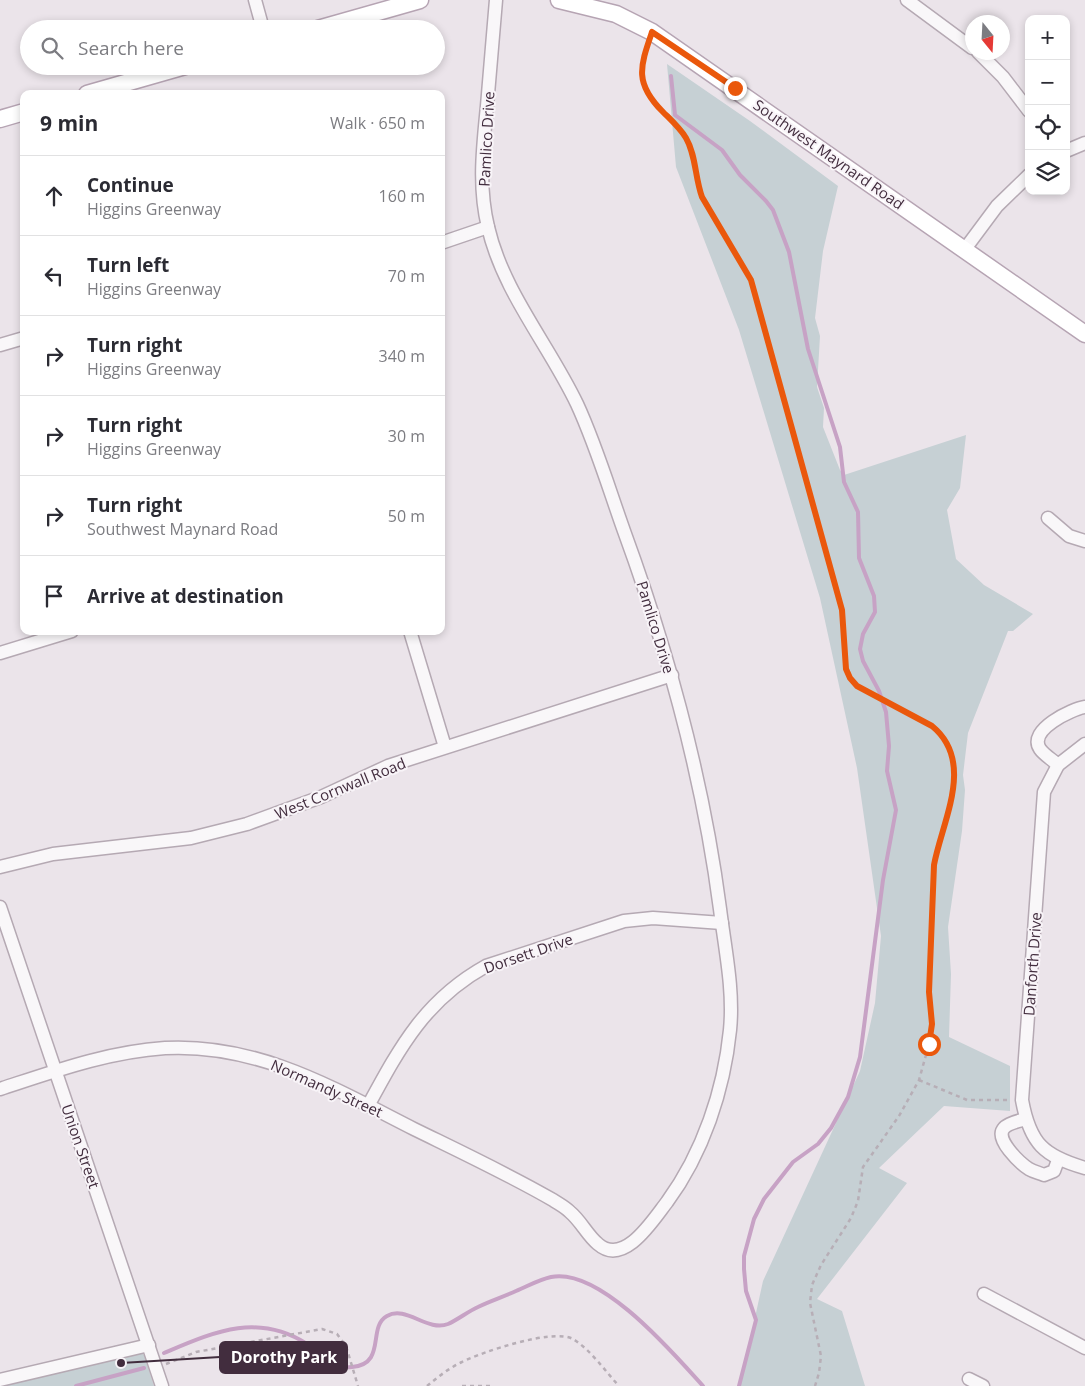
<!DOCTYPE html>
<meta charset="utf-8">
<style>
:root{--surface:#fff;--page:#f7f7f7;--text:#2b2b33;--muted:#7c7c81;--line:#e1e1e2}
body{margin:0;font-family:"Open Sans",sans-serif;background:var(--page);color:var(--text)}
.controls{position:absolute;right:15px;top:15px;display:grid;overflow:hidden;border-radius:10px;box-shadow:0 2px 8px #0003}
.controls button{width:45px;height:45px;display:grid;place-items:center;padding:0;border:0;border-bottom:1px solid var(--line);background:var(--surface);color:var(--text);font:25px sans-serif}
.compass{position:absolute;left:965px;top:15px;width:45px;height:45px;border-radius:50%;background:var(--surface);box-shadow:0 2px 8px #0003;rotate:162deg}
.stop{position:absolute;width:15px;height:15px;margin:-11px;border:4px solid #ea580c;border-radius:50%;background:#fff}
.stop.end{background:#ea580c;border-color:#fff;box-shadow:0 1px 5px #0008}
.list{margin:0;padding:0;list-style:none}
h2{display:flex;justify-content:space-between;align-items:center;height:65px;margin:0;padding:0 20px;font-size:21px}
h2 small{font-size:16px;font-weight:400;color:var(--muted)}
.list li{display:grid;grid-template-columns:32px 1fr auto;gap:15px;align-items:center;box-sizing:border-box;height:80px;padding:0 20px;border-top:1px solid var(--line)}
.list b{display:block;font-size:19px;white-space:nowrap}
.list p{margin:0;font-size:16px;white-space:nowrap;color:var(--muted)}
.list em{font-size:16px;font-style:normal;color:var(--muted)}
.icon{flex:none;width:28px;height:28px;fill:none;stroke:currentColor;stroke-width:2;stroke-linecap:round;stroke-linejoin:round}
.map{position:relative;flex:none;width:1085px;height:1386px;overflow:hidden}
.search{position:absolute;background:var(--surface);box-shadow:0 2px 8px #0003;left:20px;top:20px;width:425px;height:55px;display:flex;align-items:center;gap:12px;box-sizing:border-box;padding:0 18px;border-radius:28px;color:var(--muted);font-size:19px}
.panel{position:absolute;background:var(--surface);box-shadow:0 2px 8px #0003;left:20px;top:90px;width:425px;height:545px;border-radius:10px}
.map>svg:first-child{display:block}
.green{fill:#c6d0d4}
.lines{fill:none;stroke-linecap:round;stroke-linejoin:round}
.stream{stroke:#c7a2c5;stroke-width:4}
.minor-casing{stroke:#b5a9b3;stroke-width:15}
.major-casing{stroke:#b6a4b3;stroke-width:19}
.path{stroke:#b7aeb6;stroke-width:2.5;stroke-dasharray:4 4;stroke-linecap:butt}
.minor{stroke:#f9f7f9;stroke-width:12}
.major{stroke:#fff;stroke-width:16}
.route{stroke:#ea580c;stroke-width:6}
.labels{text-anchor:middle;dominant-baseline:central;stroke-width:4;stroke-linejoin:round;paint-order:stroke}
.street-label{font-size:15px;fill:#422d3e;stroke:#f8f4f8}
.leader{fill:none;stroke:#422d3e;stroke-width:2}
.callout-dot{fill:#422d3e;stroke:#f8f4f8;stroke-width:2}
.callout{fill:#422d3e;stroke:#422d3e;stroke-width:2}
.callout-label{font-size:16px;text-anchor:middle;font-weight:bold;fill:#fff}
</style>
<div class="map">
<svg width="1085" height="1386" viewBox="0 0 1085 1386">
<rect width="100%" height="100%" fill="#ebe4ea"/>
<g class="green">
<path d="M 667,64 L 750,121 L 838,186 L 823,251 L 815,318 L 820,336 L 817,387 L 824,408 L 823,427 L 840,470 L 844,475 L 966,435 L 960,488 L 947,510 L 956,559 L 984,585 L 1033,614 L 1013,631 L 1008,631 L 968,733 L 963,775 L 965,790 L 962,831 L 948,927 L 951,974 L 949,1037 L 1010,1066 L 1010,1111 L 944,1106 L 879,1168 L 907,1183 L 817,1299 L 842,1311 L 865,1386 L 740,1386 L 763,1281 L 860,1071 L 875,1003 L 881,936 L 857,768 L 820,598 L 739,330 L 676,167 Z"/>
<path d="M 140,1352 L 144,1355 L 154,1386 L 0,1386 Z"/>
</g>
<g class="lines">
<g class="stream">
<path d="M 671,76 L 675,115 L 722,150 L 740,175 L 766,201 L 773,210 L 789,252 L 808,349 L 840,447 L 844,482 L 858,512 L 859,558 L 874,596 L 875,612 L 863,634 L 860,649 L 863,661 L 879,691 L 886,712 L 889,746 L 887,771 L 896,810 L 883,880 L 860,1057 L 848,1097 L 831,1128 L 818,1144 L 793,1162 L 764,1199 L 754,1219 L 744,1256 L 744,1269 L 746,1291 L 756,1320 L 739,1386"/>
<path d="M 164,1353 C 214,1332 257,1312 307,1344 C 322,1354 331,1369 352,1367 C 387,1364 367,1327 387,1316 C 406,1305 427,1332 448,1324 C 459,1319 467,1312 478,1307 C 490,1301 503,1297 516,1291 C 528,1286 538,1280 551,1277 C 600,1267 673,1353 703,1386"/>
<path d="M 76,1386 L 144,1368"/>
</g>
<defs>
<g id="minor">
<path d="M 255,0 L 263,29"/>
<path d="M 907,0 L 972,48"/>
<path d="M 978,52 L 1003,77 L 1029,111"/>
<path d="M 1066,151 L 1085,143"/>
<path d="M 441,243 L 488,227"/>
<path d="M 965,249 L 997,206 L 1029,175"/>
<path d="M 0,345 L 24,338"/>
<path d="M 1048,518 L 1069,536 L 1085,541"/>
<path d="M 410,631 L 445,747"/>
<path d="M 0,653 L 72,631"/>
<path d="M 1085,744 L 1058,765 L 1044,792 L 1022,1100 C 1030,1144 1044,1156 1085,1168"/>
<path d="M 1058,765 C 1053,760 1044,755 1040,749 C 1027,730 1072,709 1085,707"/>
<path d="M 0,867 L 53,854 L 191,838 L 247,824 L 321,797 L 388,766 L 672,675"/>
<path d="M 0,907 L 162,1386"/>
<path d="M 0,1089 C 55,1071 107,1052 165,1048 C 258,1043 335,1089 414,1129 C 461,1152 508,1174 553,1200 C 559,1204 565,1207 570,1212 C 581,1221 587,1235 598,1244 C 624,1267 653,1220 667,1202 C 703,1153 724,1090 730,1030 C 734,990 725,949 720,909 C 703,779 669,654 624,531 C 609,489 596,445 577,404 C 549,345 503,292 488,227 C 478,186 483,147 487,106 C 490,71 493,35 496,0"/>
<path d="M 368,1106 C 400,1047 425,1000 486,966 L 624,921 L 653,918 L 722,923"/>
<path d="M 1026,1119 C 1019,1121 1008,1123 1004,1128 C 994,1139 1020,1163 1029,1169 C 1034,1172 1040,1173 1044,1175 L 1054,1171 L 1058,1160"/>
<path d="M 984,1294 L 1085,1348"/>
<path d="M 969,1379 L 983,1386"/>
<path d="M 0,1380 L 149,1345"/>
</g>
<g id="major">
<path d="M 559,0 L 616,14 L 652,32 L 1085,334"/>
<path d="M 318,29 L 420,0"/>
<path d="M 87,94 L 185,66"/>
<path d="M 0,119 L 24,112"/>
</g>
</defs>
<use href="#minor" class="minor-casing"/>
<use href="#major" class="major-casing"/>
<g class="path">
<path d="M 648,45 C 627,106 668,99 687,141 C 696,158 696,179 702,197 L 751,280 L 842,609 L 846,669 L 850,678 L 857,686 L 932,726 C 976,762 942,821 934,865 L 929,992 L 932,1024 L 929,1044 L 919,1080 L 899,1116 L 863,1167 L 858,1201 L 851,1218 L 821,1265 L 812,1285 L 810,1303 L 821,1356 L 819,1373 L 815,1386"/>
<path d="M 919,1080 L 967,1100 L 1011,1100"/>
<path d="M 166,1364 L 196,1352 L 322,1329 L 337,1334 L 346,1346 L 358,1386"/>
<path d="M 427,1386 C 438,1377 449,1368 462,1362 C 482,1352 553,1328 573,1339 C 591,1350 605,1371 619,1386"/>
<path d="M 462,1386 L 490,1386"/>
</g>
<use href="#minor" class="minor"/>
<use href="#major" class="major"/>
</g>
<g class="lines">
<path class="route" d="M 735,88 L 652,32 C 640,67 634,83 663,112 C 671,120 680,128 686,138 C 696,155 695,178 702,197 L 751,280 L 842,610 L 846,669 L 850,678 L 857,686 L 932,726 C 976,762 942,821 934,865 L 929,992 L 932,1024 L 929,1044"/>
</g>
<g class="labels">
<g class="street-label">
<text transform="translate(486 139) rotate(-87)">Pamlico Drive</text>
<text transform="translate(829 154) rotate(35)">Southwest Maynard Road</text>
<text transform="translate(656 627) rotate(73)">Pamlico Drive</text>
<text transform="translate(340 788) rotate(-22)">West Cornwall Road</text>
<text transform="translate(528 953) rotate(-19)">Dorsett Drive</text>
<text transform="translate(1032 964) rotate(-86)">Danforth Drive</text>
<text transform="translate(327 1088) rotate(24)">Normandy Street</text>
<text transform="translate(81 1146) rotate(71)">Union Street</text>
</g>
</g>
<path class="leader" d="M121 1363L220 1357"/>
<circle class="callout-dot" cx="121" cy="1363" r="5"/>
<rect class="callout" x="220" y="1342" width="127" height="31" rx="5"/>
<g class="callout-label">
<text x="284" y="1363">Dorothy Park</text>
</g>
</svg>
<div class="controls">
<button>+</button>
<button>−</button>
<button><svg class="icon" aria-label="locate" viewBox="0 0 24 24"><circle cx="12" cy="12" r="6"/><path d="M12 2v4M12 18v4M2 12h4M18 12h4"/></svg></button>
<button><svg class="icon" aria-label="layers" viewBox="0 0 24 24"><path d="M12 4l9 5-9 5-9-5zM3 14l9 5 9-5"/></svg></button>
</div>
<svg class="compass" viewBox="-18 -18 36 36"><path d="M0-13l5 13h-10z" fill="#e53935"/><path d="M0 13l5-13h-10z" fill="#7c7c81"/></svg>
<div class="stop" style="left:929px;top:1044px"></div>
<div class="stop end" style="left:735px;top:88px"></div>
<div class="search"><svg class="icon" aria-label="search" viewBox="0 0 24 24"><circle cx="10" cy="10" r="6"/><path d="M15 15l6 6"/></svg>Search here</div>
<section class="panel">
<h2>9 min<small>Walk · 650 m</small></h2>
<ul class="list">
<li><svg class="icon" aria-label="ahead" viewBox="0 0 24 24"><path d="M12 20V5M6 11l6-6 6 6"/></svg><div><b>Continue</b><p>Higgins Greenway</p></div><em>160 m</em></li>
<li><svg class="icon" aria-label="left" viewBox="0 0 24 24"><path d="M17 20v-9H6M10 6l-5 5 5 5"/></svg><div><b>Turn left</b><p>Higgins Greenway</p></div><em>70 m</em></li>
<li><svg class="icon" aria-label="right" viewBox="0 0 24 24"><path d="M7 20v-9h11M14 6l5 5-5 5"/></svg><div><b>Turn right</b><p>Higgins Greenway</p></div><em>340 m</em></li>
<li><svg class="icon" aria-label="right" viewBox="0 0 24 24"><path d="M7 20v-9h11M14 6l5 5-5 5"/></svg><div><b>Turn right</b><p>Higgins Greenway</p></div><em>30 m</em></li>
<li><svg class="icon" aria-label="right" viewBox="0 0 24 24"><path d="M7 20v-9h11M14 6l5 5-5 5"/></svg><div><b>Turn right</b><p>Southwest Maynard Road</p></div><em>50 m</em></li>
<li><svg class="icon" aria-label="arrive" viewBox="0 0 24 24"><path d="M6 21V4h12l-3 4 3 4H6"/></svg><div><b>Arrive at destination</b></div></li>
</ul>
</section>
</div>
